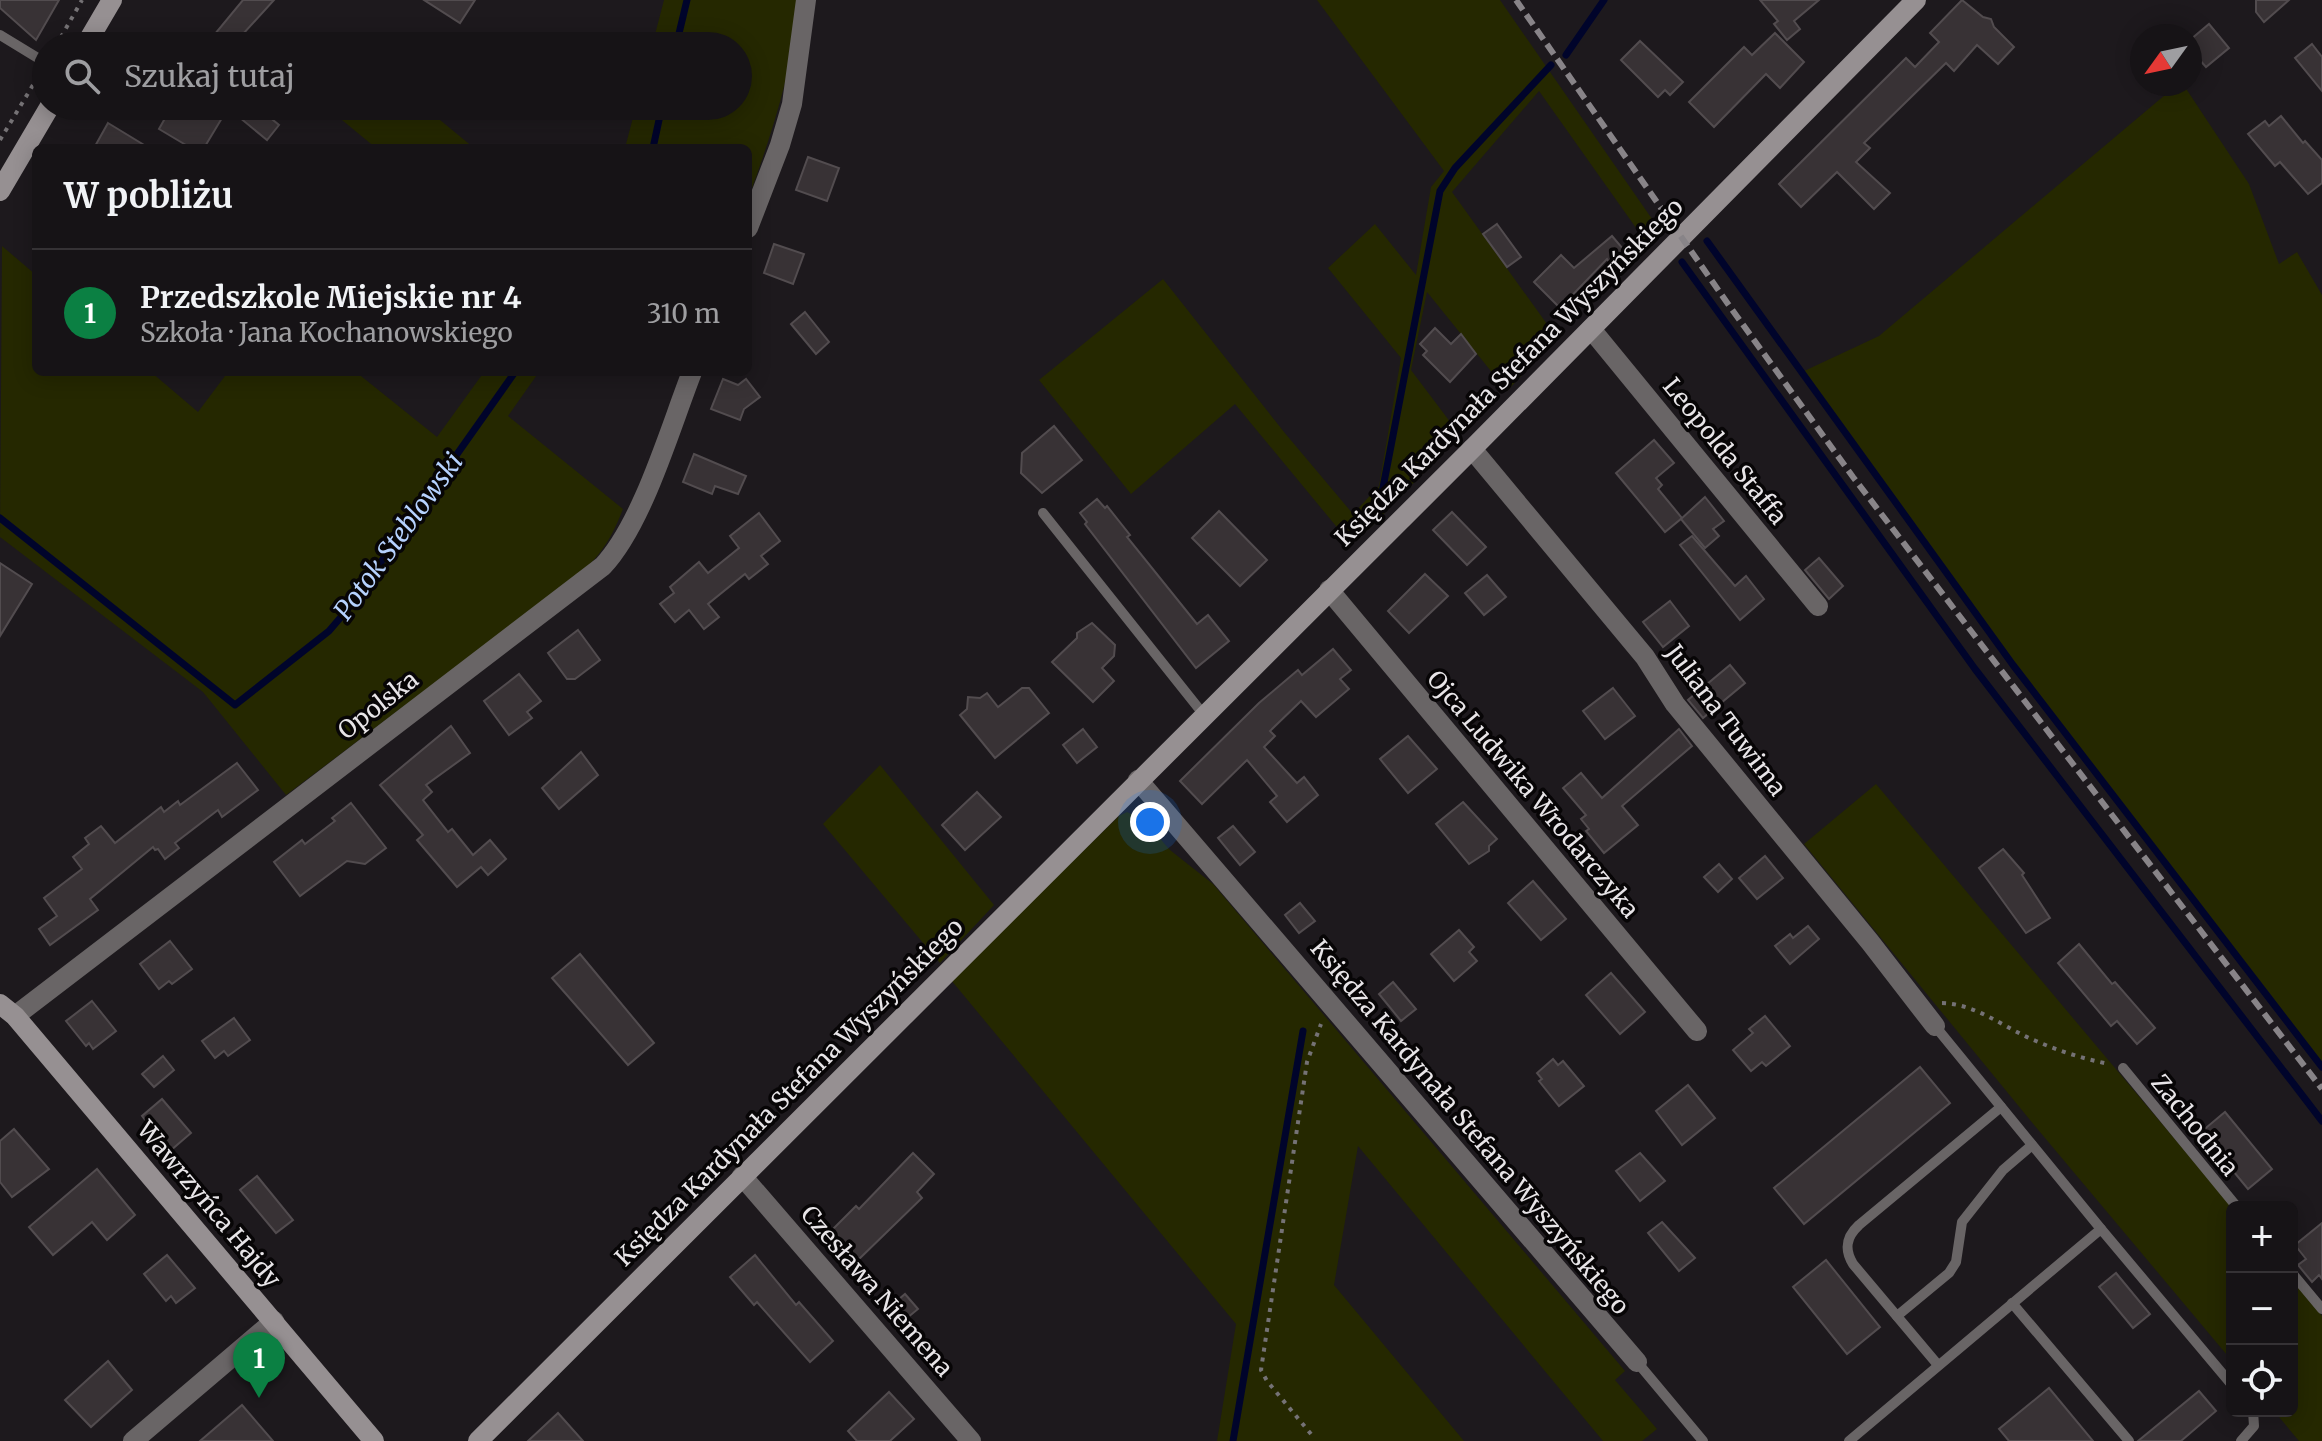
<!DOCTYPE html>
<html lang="pl">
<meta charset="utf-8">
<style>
:root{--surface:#161316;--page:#232023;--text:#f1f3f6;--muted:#9e9ea1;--line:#353235;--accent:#0b8043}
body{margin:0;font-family:Merriweather,serif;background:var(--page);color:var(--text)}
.controls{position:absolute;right:24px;bottom:24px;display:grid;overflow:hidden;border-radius:12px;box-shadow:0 4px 20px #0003}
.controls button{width:72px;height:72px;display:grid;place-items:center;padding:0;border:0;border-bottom:2px solid var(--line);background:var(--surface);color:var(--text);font:40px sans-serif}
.compass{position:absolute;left:2130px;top:24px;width:72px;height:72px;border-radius:50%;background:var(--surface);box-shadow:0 4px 20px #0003;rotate:237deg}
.you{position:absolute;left:1150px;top:822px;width:28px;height:28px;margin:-20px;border:6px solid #fff;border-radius:50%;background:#1a73e8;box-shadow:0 0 0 12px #1a73e833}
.badge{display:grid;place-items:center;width:52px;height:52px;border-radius:50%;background:var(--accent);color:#fff;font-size:26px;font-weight:700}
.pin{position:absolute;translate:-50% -66px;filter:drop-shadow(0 2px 4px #0008)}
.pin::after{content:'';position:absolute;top:42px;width:28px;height:24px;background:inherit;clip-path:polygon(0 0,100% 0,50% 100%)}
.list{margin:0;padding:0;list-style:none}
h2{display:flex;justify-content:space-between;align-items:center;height:104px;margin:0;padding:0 32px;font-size:34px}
h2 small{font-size:26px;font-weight:400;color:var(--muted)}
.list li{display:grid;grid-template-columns:52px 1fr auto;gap:24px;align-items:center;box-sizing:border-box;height:128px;padding:0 32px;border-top:2px solid var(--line)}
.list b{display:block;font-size:30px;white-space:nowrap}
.list p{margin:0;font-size:26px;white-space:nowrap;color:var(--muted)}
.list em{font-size:26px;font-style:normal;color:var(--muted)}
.icon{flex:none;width:44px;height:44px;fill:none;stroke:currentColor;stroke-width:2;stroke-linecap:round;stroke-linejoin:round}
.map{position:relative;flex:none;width:2322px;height:1441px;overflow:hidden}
.search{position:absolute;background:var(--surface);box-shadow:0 4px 20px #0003;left:32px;top:32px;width:720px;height:88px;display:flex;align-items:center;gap:20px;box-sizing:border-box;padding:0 28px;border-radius:44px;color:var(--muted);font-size:30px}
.panel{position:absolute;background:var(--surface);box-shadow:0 4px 20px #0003;left:32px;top:144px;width:720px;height:232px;border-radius:12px}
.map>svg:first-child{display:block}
.green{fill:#252800}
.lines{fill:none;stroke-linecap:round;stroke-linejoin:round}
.stream{stroke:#00042b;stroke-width:7}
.building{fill:#383235;stroke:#524c4f;stroke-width:2}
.path{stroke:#757275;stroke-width:4;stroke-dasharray:4 6;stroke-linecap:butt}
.lane{stroke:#696566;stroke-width:10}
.street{stroke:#696566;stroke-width:20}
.secondary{stroke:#969092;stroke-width:20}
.rail{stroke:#888488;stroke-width:6;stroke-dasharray:12 6;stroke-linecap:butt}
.labels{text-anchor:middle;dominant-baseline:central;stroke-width:7;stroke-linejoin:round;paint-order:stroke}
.street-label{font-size:24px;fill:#e8e5e8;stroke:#070506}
.water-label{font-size:26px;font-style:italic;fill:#b6d2fe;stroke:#070506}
</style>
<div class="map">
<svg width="2322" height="1441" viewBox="0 0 2322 1441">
<rect width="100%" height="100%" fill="#1d191d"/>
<g class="green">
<path d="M 664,0 L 799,0 C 793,69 772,134 748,199 L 748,148 L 625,148 L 636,106 L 738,106 L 738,46 L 652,46 Z"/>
<path d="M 1317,0 L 1500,0 L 1659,229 L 1646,242 L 1539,91 L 1452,192 L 1557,338 L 1507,391 L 1427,292 L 1411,370 L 1460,435 L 1371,527 L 1350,543 L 1235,404 L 1131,494 L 1039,380 L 1163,279 L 1284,432 L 1353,514 L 1379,486 L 1401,358 L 1328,268 L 1375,224 L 1416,275 L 1431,187 L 1444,171 Z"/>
<path d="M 2178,84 L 2183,84 L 2249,184 L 2279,264 L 2297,252 L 2322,295 L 2322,1067 L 2013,665 L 1802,372 L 1879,336 Z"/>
<path d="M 325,106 L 423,106 L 474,148 L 376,148 Z"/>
<path d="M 2,246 L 36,275 L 36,372 L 151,372 L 198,412 L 228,372 L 356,372 L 437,437 L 484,372 L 539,372 L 508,416 L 623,509 C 612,537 603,552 582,572 L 286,795 L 203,692 L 0,537 Z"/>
<path d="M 880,765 L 994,905 L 940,963 L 823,824 Z"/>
<path d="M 1876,784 L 2232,1207 L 2232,1361 L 2030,1120 L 1804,844 Z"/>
<path d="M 1127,812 L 1143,819 L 1170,850 L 1213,884 L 1625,1371 L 1615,1380 L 1657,1429 L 1642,1441 L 1603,1441 L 1358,1146 L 1334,1285 L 1464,1441 L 1217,1441 L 1236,1324 L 951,980 L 1119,816 Z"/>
<path d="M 2292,1279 L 2322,1316 L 2322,1441 L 2299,1441 L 2274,1411 L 2292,1411 Z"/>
</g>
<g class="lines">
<g class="stream">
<path d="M 676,46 L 687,0"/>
<path d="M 1566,55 L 1604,0"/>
<path d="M 653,148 L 662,106"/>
<path d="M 1707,241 L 2013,665 L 2322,1067"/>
<path d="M 1682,262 L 1975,669 L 2322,1121"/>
<path d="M 1381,498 L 1440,191 L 1455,168 L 1551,65"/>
<path d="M 0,518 L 235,705 L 329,631 L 347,610 L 515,372"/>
<path d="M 1233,1441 L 1303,1031"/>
</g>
</g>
<g class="building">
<path d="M 0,0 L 59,0 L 36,40 L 0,8 Z"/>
<path d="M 243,0 L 274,0 L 232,46 L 205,46 Z"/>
<path d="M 424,0 L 475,0 L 460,23 Z"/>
<path d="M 1760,0 L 1819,0 L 1794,21 L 1800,29 L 1787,40 L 1774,24 L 1778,21 Z"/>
<path d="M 1962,0 L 1983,17 L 1991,19 L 1994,27 L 2014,47 L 1998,64 L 1977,45 L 1954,71 L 1946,63 L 1864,143 L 1870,148 L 1856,162 L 1890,193 L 1874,209 L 1837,172 L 1801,207 L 1779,184 L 1906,58 L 1915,67 L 1939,42 L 1930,33 Z"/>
<path d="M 2256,0 L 2289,0 L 2264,22 L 2256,12 Z"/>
<path d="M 2209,24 L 2229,48 L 2206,67 L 2190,49 L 2190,40 Z"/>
<path d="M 1775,33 L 1804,62 L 1780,88 L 1766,74 L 1714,127 L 1689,102 L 1744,47 L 1752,55 Z"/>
<path d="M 1640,41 L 1683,82 L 1670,95 L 1665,90 L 1658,97 L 1621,60 Z"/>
<path d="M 2312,44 L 2322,57 L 2322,91 L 2295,58 Z"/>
<path d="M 172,106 L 256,106 L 279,125 L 267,140 L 228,108 L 204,148 L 191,148 L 159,129 Z"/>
<path d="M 2281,116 L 2303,143 L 2305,141 L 2322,160 L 2322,183 L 2308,194 L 2280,162 L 2275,166 L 2248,134 L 2265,121 L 2269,126 Z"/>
<path d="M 108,123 L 149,148 L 94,148 Z"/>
<path d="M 808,157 L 839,168 L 827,201 L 796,190 Z"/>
<path d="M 1497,224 L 1521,257 L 1507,267 L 1483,234 Z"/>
<path d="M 1612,236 L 1624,250 L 1609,262 L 1607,259 L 1560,308 L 1534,282 L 1561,255 L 1574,268 Z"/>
<path d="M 774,244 L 804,254 L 793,284 L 764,273 Z"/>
<path d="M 805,312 L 829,342 L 816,354 L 791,324 Z"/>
<path d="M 1435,328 L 1451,344 L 1461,334 L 1476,354 L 1450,382 L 1423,355 L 1427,351 L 1420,344 Z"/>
<path d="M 723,379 L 738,385 L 746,379 L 760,397 L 744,409 L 740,420 L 711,409 Z"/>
<path d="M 1054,426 L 1082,460 L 1042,493 L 1021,473 L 1022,453 Z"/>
<path d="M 1654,440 L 1674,463 L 1656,478 L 1662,485 L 1658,489 L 1682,518 L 1665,532 L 1616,473 Z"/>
<path d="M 694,454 L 746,476 L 738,494 L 715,486 L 712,494 L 683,482 Z"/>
<path d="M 1705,497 L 1724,521 L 1713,529 L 1719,536 L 1705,548 L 1681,519 Z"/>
<path d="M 1097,499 L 1105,508 L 1107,506 L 1130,535 L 1127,537 L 1197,624 L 1208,615 L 1229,641 L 1196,668 L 1085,524 L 1087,522 L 1080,513 Z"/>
<path d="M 1219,511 L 1267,560 L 1240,586 L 1192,538 Z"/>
<path d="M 1452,512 L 1486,547 L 1467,565 L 1433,530 Z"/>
<path d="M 759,513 L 780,541 L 761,556 L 768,564 L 749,579 L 745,574 L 708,604 L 719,617 L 704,629 L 689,610 L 675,622 L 660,604 L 674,593 L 670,587 L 699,562 L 708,573 L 739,548 L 730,536 Z"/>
<path d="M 1692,536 L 1735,586 L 1746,576 L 1764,599 L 1740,620 L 1680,545 Z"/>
<path d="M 1819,558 L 1843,586 L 1829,599 L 1805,570 Z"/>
<path d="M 0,563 L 32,584 L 0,636 Z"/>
<path d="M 1425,574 L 1448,596 L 1409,633 L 1388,611 Z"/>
<path d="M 1487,575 L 1506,597 L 1484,615 L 1465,593 Z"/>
<path d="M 1670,601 L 1689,626 L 1663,647 L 1643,622 Z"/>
<path d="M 1092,623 L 1115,645 L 1114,656 L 1102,668 L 1114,681 L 1093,702 L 1052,662 L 1077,638 L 1077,633 Z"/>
<path d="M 578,630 L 600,660 L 575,679 L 567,679 L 548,653 Z"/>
<path d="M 1333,649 L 1351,670 L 1340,679 L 1349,689 L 1316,717 L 1301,701 L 1270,731 L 1275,736 L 1264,747 L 1297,783 L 1304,777 L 1318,795 L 1287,822 L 1270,802 L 1277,796 L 1247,760 L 1202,804 L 1180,781 L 1259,703 L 1298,670 L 1302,675 Z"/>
<path d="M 1730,665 L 1745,683 L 1703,718 L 1688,700 Z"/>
<path d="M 519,674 L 541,701 L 527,712 L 532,718 L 509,735 L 484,701 Z"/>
<path d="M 1022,688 L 1029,688 L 1049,713 L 995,758 L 960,715 L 967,709 L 968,697 L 980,698 L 987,693 L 998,707 Z"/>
<path d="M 1613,688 L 1635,716 L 1605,739 L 1583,711 Z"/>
<path d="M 451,726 L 470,753 L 426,785 L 432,792 L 423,800 L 448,832 L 452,829 L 473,855 L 490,840 L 506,859 L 488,875 L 481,867 L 457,887 L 417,840 L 423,835 L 380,785 Z"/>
<path d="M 1083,729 L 1097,747 L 1077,763 L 1063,745 Z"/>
<path d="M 1679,729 L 1692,746 L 1622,806 L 1638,825 L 1604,853 L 1586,831 L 1589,829 L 1581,819 L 1586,815 L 1563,788 L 1581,773 L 1602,798 Z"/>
<path d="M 1408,736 L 1437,769 L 1408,793 L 1380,759 Z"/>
<path d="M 581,752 L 598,775 L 559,809 L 542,788 Z"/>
<path d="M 237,763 L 258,790 L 222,817 L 218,810 L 175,843 L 179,848 L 165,859 L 158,849 L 155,850 L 153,847 L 90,899 L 98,910 L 50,945 L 39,929 L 57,916 L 44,898 L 82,869 L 73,857 L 89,844 L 85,838 L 101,826 L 115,843 L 161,807 L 164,812 L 178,801 L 180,805 Z"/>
<path d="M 977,792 L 1001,817 L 965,850 L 942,825 Z"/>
<path d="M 1463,802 L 1497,839 L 1489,846 L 1489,851 L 1469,864 L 1436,824 Z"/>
<path d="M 351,803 L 386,848 L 365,864 L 347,861 L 300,896 L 274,862 L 302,840 L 305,844 L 335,821 L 332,818 Z"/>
<path d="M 1233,826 L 1255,852 L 1240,865 L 1218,838 Z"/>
<path d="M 2003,849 L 2024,873 L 2022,875 L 2050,918 L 2026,933 L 1979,868 Z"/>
<path d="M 1765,856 L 1783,878 L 1757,899 L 1739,878 Z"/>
<path d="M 1719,864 L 1732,879 L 1718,892 L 1704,877 Z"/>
<path d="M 1533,881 L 1566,919 L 1541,940 L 1508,903 Z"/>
<path d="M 1300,903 L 1315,921 L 1299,933 L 1285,915 Z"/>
<path d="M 1808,926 L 1819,939 L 1790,964 L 1775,946 L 1790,934 L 1793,938 Z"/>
<path d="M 1459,930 L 1474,947 L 1469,952 L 1477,961 L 1454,981 L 1431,954 Z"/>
<path d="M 170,941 L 192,969 L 172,984 L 169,981 L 159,989 L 140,964 Z"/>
<path d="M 2079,944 L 2112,984 L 2115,982 L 2155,1028 L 2137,1044 L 2117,1021 L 2111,1026 L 2058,963 Z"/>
<path d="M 580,954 L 654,1043 L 628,1065 L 552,978 Z"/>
<path d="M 1611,973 L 1645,1012 L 1620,1034 L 1586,995 Z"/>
<path d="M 1393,982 L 1416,1009 L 1401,1021 L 1379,994 Z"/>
<path d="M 92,1001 L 116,1031 L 93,1049 L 89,1043 L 86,1046 L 66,1021 Z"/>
<path d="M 1765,1016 L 1790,1046 L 1766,1066 L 1762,1062 L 1751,1071 L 1733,1050 L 1753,1033 L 1749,1029 Z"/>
<path d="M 234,1018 L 250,1040 L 228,1056 L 224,1051 L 215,1058 L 202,1041 Z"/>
<path d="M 163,1056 L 174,1070 L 154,1087 L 142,1074 Z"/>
<path d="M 1553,1059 L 1558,1065 L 1563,1061 L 1584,1086 L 1559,1106 L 1539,1081 L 1542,1079 L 1537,1073 Z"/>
<path d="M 1920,1067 L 1950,1103 L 1804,1224 L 1774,1188 Z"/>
<path d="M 1688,1085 L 1715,1118 L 1682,1145 L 1656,1111 Z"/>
<path d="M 162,1099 L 191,1133 L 170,1151 L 142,1116 Z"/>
<path d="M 2225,1112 L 2272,1169 L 2248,1189 L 2220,1155 L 2213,1160 L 2203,1147 L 2209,1141 L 2201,1132 Z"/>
<path d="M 14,1129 L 49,1169 L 12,1197 L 0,1182 L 0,1141 Z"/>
<path d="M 913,1153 L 934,1174 L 917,1192 L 922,1198 L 856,1262 L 829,1233 L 856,1206 L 859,1209 Z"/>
<path d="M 1640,1153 L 1665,1181 L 1640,1201 L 1616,1171 Z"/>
<path d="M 97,1169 L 135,1215 L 107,1240 L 92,1222 L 53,1255 L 29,1227 Z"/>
<path d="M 257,1176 L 293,1220 L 276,1233 L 240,1190 Z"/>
<path d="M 1662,1222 L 1695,1258 L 1679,1271 L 1648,1233 Z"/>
<path d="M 2322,1223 L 2322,1279 L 2319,1275 L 2312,1282 L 2298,1265 L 2306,1259 L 2295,1245 Z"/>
<path d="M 167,1255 L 195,1288 L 176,1303 L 171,1296 L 166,1301 L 144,1274 Z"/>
<path d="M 755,1255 L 796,1305 L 799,1302 L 833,1341 L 810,1362 L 757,1302 L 754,1305 L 730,1277 Z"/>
<path d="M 1826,1260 L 1880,1327 L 1847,1354 L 1793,1287 Z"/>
<path d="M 2116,1273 L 2150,1314 L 2133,1328 L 2099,1287 Z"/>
<path d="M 905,1294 L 918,1309 L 896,1327 L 884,1312 Z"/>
<path d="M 108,1361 L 132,1390 L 91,1427 L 65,1400 Z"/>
<path d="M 2049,1388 L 2093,1441 L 2009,1441 L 1999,1429 Z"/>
<path d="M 2199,1391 L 2216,1411 L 2181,1441 L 2138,1441 Z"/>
<path d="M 889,1392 L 914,1419 L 890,1441 L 857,1441 L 848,1431 Z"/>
<path d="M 242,1405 L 273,1441 L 200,1441 Z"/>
<path d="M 558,1413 L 583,1441 L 528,1441 Z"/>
</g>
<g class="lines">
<g class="path">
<path d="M 56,46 L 82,0"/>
<path d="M 0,140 L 39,75"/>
<path d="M 1942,1003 C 1977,1004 2004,1028 2036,1041 C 2059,1051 2084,1059 2109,1064"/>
<path d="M 1311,1434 L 1267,1381 L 1261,1370 L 1307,1062 L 1321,1024"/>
</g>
<g class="lane">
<path d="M 0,35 L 46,63"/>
<path d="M 1043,513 L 1204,715"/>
<path d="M 1935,1026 L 2101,1229"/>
<path d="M 2123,1068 L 2237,1207"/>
<path d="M 2292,1273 L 2322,1309"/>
<path d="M 2012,1303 L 2129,1441"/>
<path d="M 1897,1316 L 1949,1273 L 1956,1262 L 1962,1222 L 2003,1170 L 2032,1145"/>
<path d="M 1637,1362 L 1703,1441"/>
<path d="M 1938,1365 L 1853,1264 C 1844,1249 1846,1237 1859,1225 L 2001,1107"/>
<path d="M 1849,1441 L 2101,1229 L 2232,1385"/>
<path d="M 2241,1441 L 2254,1426 L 2253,1411"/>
</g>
<g class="street">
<path d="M 748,228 L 780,145 L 792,104 L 806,0"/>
<path d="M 1591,329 L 1818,606"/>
<path d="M 1472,449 L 1645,657 L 1675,704 L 1870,942 L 1935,1026"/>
<path d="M 1329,590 L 1697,1031"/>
<path d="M 1138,780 L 1637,1362"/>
<path d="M 15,1016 L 603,566 C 643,523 670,428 692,372"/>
<path d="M 742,1176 L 971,1441"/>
<path d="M 133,1441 L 274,1321"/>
</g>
<g class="secondary">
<path d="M 85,46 L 112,0"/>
<path d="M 0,191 L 50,106"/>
<path d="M 0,1004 L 15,1016 L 374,1441"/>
<path d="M 478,1441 L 1472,449 L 1916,0"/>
</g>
<path class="rail" d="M 1516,0 L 1728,304 L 1853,477 L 2322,1089"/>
</g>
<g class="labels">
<g class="street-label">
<text transform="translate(1509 372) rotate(-45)">Księdza Kardynała Stefana Wyszyńskiego</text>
<text transform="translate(1725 451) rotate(51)">Leopolda Staffa</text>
<text transform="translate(378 705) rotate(-38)">Opolska</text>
<text transform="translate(1726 720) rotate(53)">Juliana Tuwima</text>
<text transform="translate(1533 794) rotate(50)">Ojca Ludwika Wrodarczyka</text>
<text transform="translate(789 1092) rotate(-45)">Księdza Kardynała Stefana Wyszyńskiego</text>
<text transform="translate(2195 1125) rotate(51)">Zachodnia</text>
<text transform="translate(1470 1127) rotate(50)">Księdza Kardynała Stefana Wyszyńskiego</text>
<text transform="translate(209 1204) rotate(50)">Wawrzyńca Hajdy</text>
<text transform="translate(877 1291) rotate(49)">Czesława Niemena</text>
</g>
<g class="water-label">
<text transform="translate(398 536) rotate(-54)">Potok Steblowski</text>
</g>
</g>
</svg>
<div class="controls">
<button>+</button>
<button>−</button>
<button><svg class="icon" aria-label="locate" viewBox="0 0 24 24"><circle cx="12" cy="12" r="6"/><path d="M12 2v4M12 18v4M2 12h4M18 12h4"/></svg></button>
</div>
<svg class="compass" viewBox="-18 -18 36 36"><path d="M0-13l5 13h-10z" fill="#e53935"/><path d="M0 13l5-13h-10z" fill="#9e9ea1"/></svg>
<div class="you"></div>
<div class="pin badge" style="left:259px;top:1398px">1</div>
<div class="search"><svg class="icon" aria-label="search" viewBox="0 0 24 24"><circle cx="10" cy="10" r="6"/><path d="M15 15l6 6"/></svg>Szukaj tutaj</div>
<section class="panel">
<h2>W pobliżu<small></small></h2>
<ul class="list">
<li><span class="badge">1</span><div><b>Przedszkole Miejskie nr 4</b><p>Szkoła · Jana Kochanowskiego</p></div><em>310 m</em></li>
</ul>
</section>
</div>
